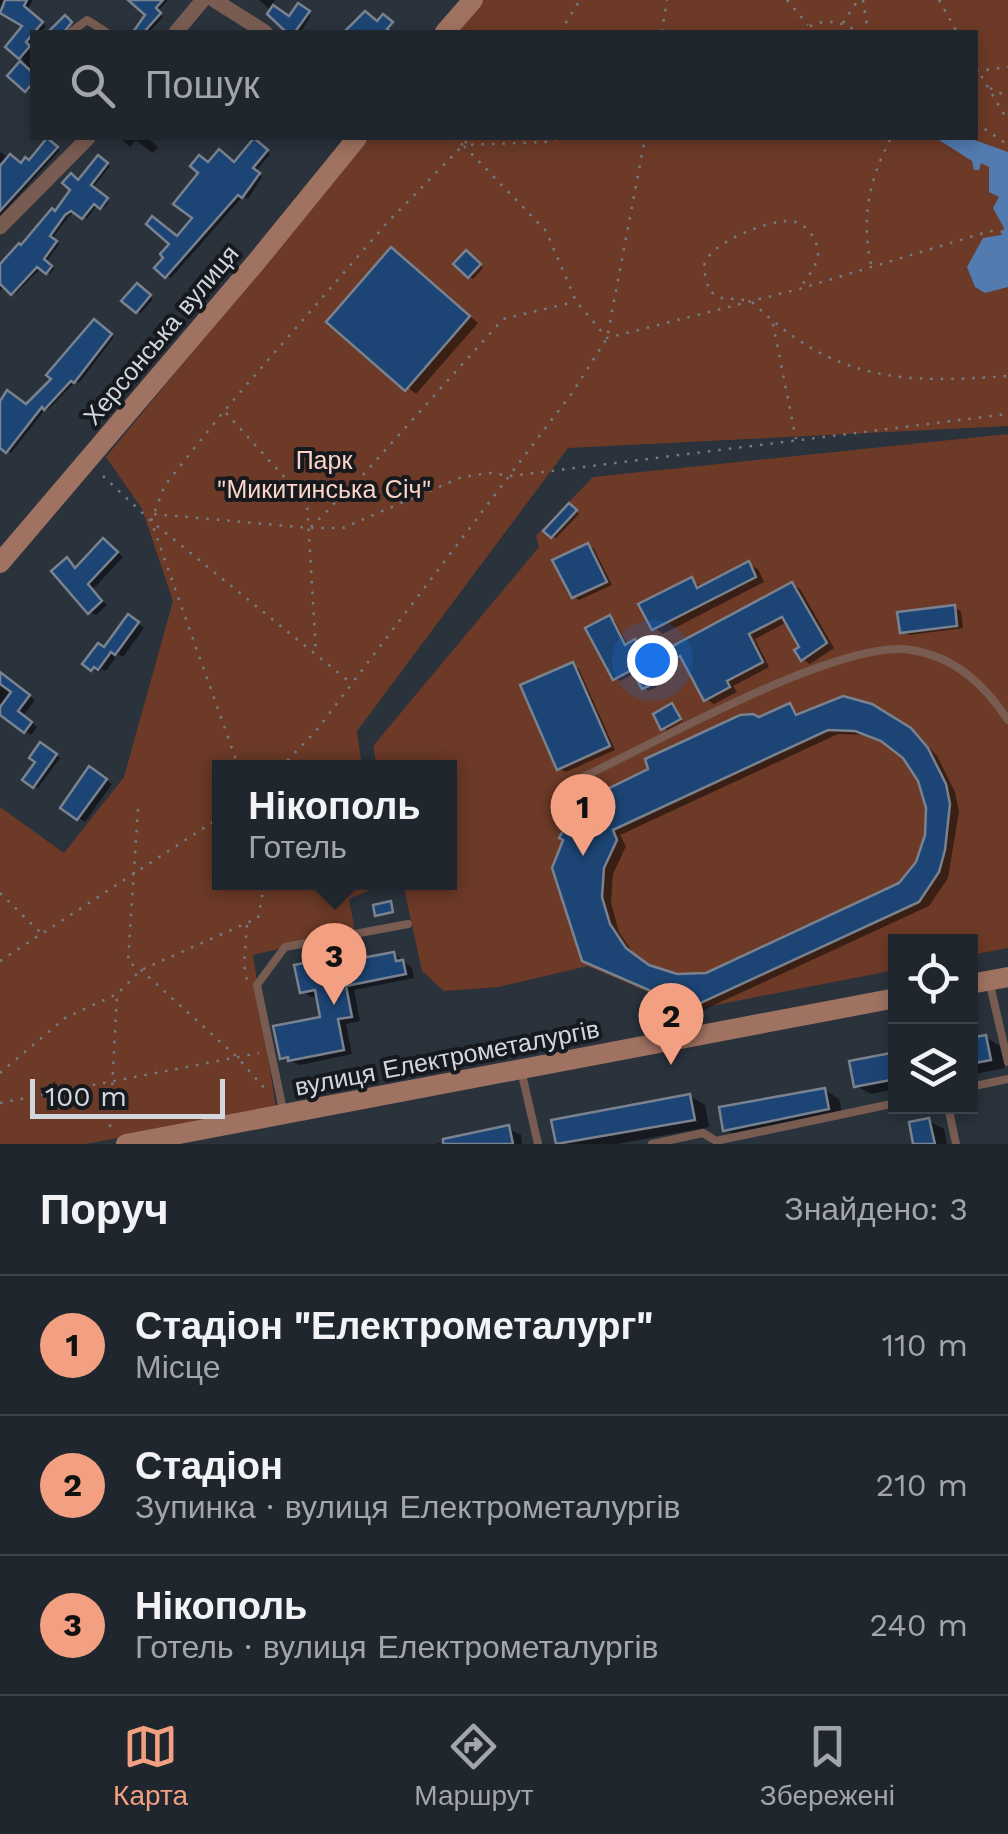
<!DOCTYPE html>
<html lang="uk">
<meta charset="utf-8">
<style>
:root{--surface:#20262d;--page:#2d3239;--text:#f1f3f6;--muted:#a2a5aa;--line:#3d4349;--accent:#f2a081}
body{margin:0;font-family:"Work Sans",sans-serif;background:var(--page);color:var(--text)}
.controls{position:absolute;right:30px;bottom:30px;display:grid;overflow:hidden;border-radius:0px;box-shadow:0 5px 15px #0003}
.controls button{width:90px;height:90px;display:grid;place-items:center;padding:0;border:0;border-bottom:2px solid var(--line);background:var(--surface);color:var(--text);font:50px sans-serif}
.scale{position:absolute;left:30px;bottom:25px;width:195px;box-sizing:border-box;padding-left:10px;border:5px solid #d1d7dd;border-top:0;font-size:28px;line-height:35px;white-space:nowrap;color:#d1d7dd;-webkit-text-stroke:8px #161a1e;paint-order:stroke}
.you{position:absolute;left:652px;top:660px;width:35px;height:35px;margin:-25px;border:8px solid #fff;border-radius:50%;background:#1a73e8;box-shadow:0 0 0 15px #1a73e833}
.badge{display:grid;place-items:center;width:65px;height:65px;border-radius:50%;background:var(--accent);color:#111;font-size:32px;font-weight:700}
.pin{position:absolute;translate:-50% -82px;filter:drop-shadow(0 2px 5px #0008)}
.pin::after{content:'';position:absolute;top:52px;width:35px;height:30px;background:inherit;clip-path:polygon(0 0,100% 0,50% 100%)}
.popup{position:absolute;left:212px;top:760px;width:245px;height:130px;box-sizing:border-box;display:grid;place-content:center;border-radius:0px;background:var(--surface);filter:drop-shadow(0 2px 8px #0005);font-size:32px;white-space:nowrap;color:var(--muted)}
.popup b{font-size:38px;color:var(--text)}
.popup::after{content:'';position:absolute;left:50%;top:100%;margin-left:-20px;border:20px solid transparent;border-top-color:var(--surface)}
.list{margin:0;padding:0;list-style:none}
h2{display:flex;justify-content:space-between;align-items:center;height:130px;margin:0;padding:0 40px;font-size:42px}
h2 small{font-size:32px;font-weight:400;color:var(--muted)}
.list li{display:grid;grid-template-columns:65px 1fr auto;gap:30px;align-items:center;box-sizing:border-box;height:140px;padding:0 40px;border-top:2px solid var(--line)}
.list b{display:block;font-size:38px;white-space:nowrap}
.list p{margin:0;font-size:32px;white-space:nowrap;color:var(--muted)}
.list em{font-size:32px;font-style:normal;color:var(--muted)}
.icon{flex:none;width:55px;height:55px;fill:none;stroke:currentColor;stroke-width:2;stroke-linecap:round;stroke-linejoin:round}
.map{position:relative;flex:none;width:1008px;height:1144px;overflow:hidden}
.search{position:absolute;background:var(--surface);box-shadow:0 5px 15px #0003;left:30px;right:30px;top:30px;height:110px;display:flex;align-items:center;gap:25px;box-sizing:border-box;padding:0 35px;border-radius:0px;color:var(--muted);font-size:38px}
.sheet{height:550px;background:var(--surface)}
nav{display:flex;justify-content:space-around;align-items:center;box-sizing:border-box;height:140px;border-top:2px solid var(--line);background:var(--surface);font-size:28px;color:var(--muted)}
nav a{display:grid;justify-items:center;gap:5px}
nav .on{color:var(--accent)}
.map>svg:first-child{display:block}
.green{fill:#6c3a27}
.water{fill:#527cb0}
.shadow{fill:#0007;fill-rule:evenodd}
.building{fill:#1c4575;stroke:#79828e;stroke-width:2.5;fill-rule:evenodd}
.lines{fill:none;stroke-linecap:round;stroke-linejoin:round}
.path{stroke:#747c84;stroke-width:2.5;stroke-dasharray:2.5 8;stroke-linecap:butt}
.lane{stroke:#795c51;stroke-width:8}
.street{stroke:#795c51;stroke-width:15}
.secondary{stroke:#a07261;stroke-width:20}
.labels{text-anchor:middle;dominant-baseline:central;stroke-width:8;stroke-linejoin:round;paint-order:stroke}
.street-label{font-size:25px;fill:#d1d7dd;stroke:#161a1e}
.park-label{font-size:25px;fill:#fcd4c6;stroke:#161a1e}
</style>
<div class="map">
<svg width="1008" height="1144" viewBox="0 0 1008 1144">
<rect width="100%" height="100%" fill="#2a323c"/>
<g class="green">
<path d="M 481,0 L 1008,0 L 1008,426 L 568,448 L 357,731 L 362,767 L 219,768 L 219,882 L 380,883 L 380,886 L 349,899 L 355,931 L 253,955 L 276,1109 L 85,1144 L 0,1144 L 0,807 L 64,853 L 124,777 L 173,601 L 142,509 L 106,457 L 369,138 L 976,138 L 976,32 L 455,32 Z"/>
<path d="M 1008,434 L 1008,948 L 971,955 L 970,942 L 896,942 L 895,970 L 690,1010 L 588,966 L 498,987 L 444,991 L 422,971 L 403,883 L 449,882 L 449,768 L 377,767 L 373,746 L 539,547 L 536,536 L 593,477 Z"/>
</g>
<path class="water" d="M 936,138 L 969,138 L 1008,152 L 1008,287 L 985,293 L 975,287 L 967,267 L 983,238 L 1001,235 L 1004,228 L 993,208 L 999,197 L 989,192 L 989,167 L 981,163 L 979,170 L 974,170 L 972,161 Z"/>
<g class="shadow">
<path d="M 0,0 L 33,0 L 27,10 L 46,26 L 41,32 L 32,32 L 29,46 L 32,49 L 31,93 L 11,75 L 24,60 L 8,47 L 26,25 L 0,10 Z"/>
<path d="M 132,0 L 168,0 L 157,12 L 163,17 L 149,32 L 136,32 L 148,15 Z"/>
<path d="M 259,0 L 275,0 L 271,7 L 289,19 L 299,6 L 311,15 L 301,32 L 291,32 L 278,23 L 272,11 Z"/>
<path d="M 120,138 L 147,138 L 158,147 L 153,153 L 136,140 L 130,147 Z"/>
<path d="M 255,138 L 262,138 L 258,143 L 270,154 L 255,172 L 262,177 L 248,199 L 243,196 L 171,278 L 167,276 L 178,239 L 195,218 L 209,165 L 235,164 Z"/>
<path d="M 47,140 L 60,150 L 0,216 L 0,187 L 13,173 L 0,162 L 0,152 L 21,166 L 30,163 Z"/>
<path d="M 99,158 L 110,166 L 92,189 L 109,202 L 104,208 L 98,204 L 87,219 L 76,211 L 69,216 L 52,239 L 59,244 L 46,262 L 54,269 L 50,274 L 42,267 L 15,294 L 5,286 L 0,291 L 0,267 L 56,214 Z"/>
<path d="M 391,250 L 478,323 L 416,394 L 329,321 Z"/>
<path d="M 470,255 L 483,268 L 473,279 L 456,264 Z"/>
<path d="M 141,288 L 153,299 L 141,313 L 137,311 Z"/>
<path d="M 98,324 L 114,337 L 79,383 L 76,381 L 49,409 L 46,408 L 11,453 L 0,445 L 0,405 L 27,407 L 55,379 Z"/>
<path d="M 573,508 L 579,514 L 556,538 L 552,536 Z"/>
<path d="M 110,545 L 123,557 L 93,589 L 107,605 L 96,615 L 89,612 L 67,561 L 77,569 Z"/>
<path d="M 588,546 L 594,549 L 612,585 L 579,600 L 573,597 Z"/>
<path d="M 748,564 L 758,569 L 764,582 L 663,634 L 654,628 L 692,580 L 702,588 Z"/>
<path d="M 792,585 L 800,589 L 834,648 L 810,664 L 803,659 L 802,648 L 787,622 L 755,639 L 769,667 L 733,686 L 737,692 L 714,704 L 706,699 L 684,662 L 676,657 Z"/>
<path d="M 954,608 L 961,611 L 963,628 L 909,635 L 902,632 Z"/>
<path d="M 610,618 L 615,621 L 628,646 L 635,642 L 640,645 L 651,664 L 646,667 L 657,687 L 649,691 L 644,688 L 636,673 L 620,681 L 615,678 Z"/>
<path d="M 135,621 L 144,628 L 123,657 L 118,654 L 106,671 L 102,669 L 99,673 L 86,664 Z"/>
<path d="M 573,665 L 579,669 L 615,750 L 566,772 L 559,768 Z"/>
<path d="M 0,674 L 35,700 L 23,716 L 37,727 L 31,735 L 0,712 Z"/>
<path d="M 672,706 L 683,721 L 667,730 L 663,728 Z"/>
<path d="M 790,706 L 801,716 L 871,706 L 920,737 L 937,756 L 955,792 L 959,811 L 948,878 L 929,906 L 701,1011 L 595,965 L 555,868 L 759,720 ZM 838,734 L 867,735 L 888,743 L 905,756 L 921,780 L 928,807 L 928,836 L 918,863 L 901,885 L 706,976 L 676,977 L 652,969 L 635,956 L 619,932 L 611,903 L 613,874 L 626,846 L 620,835 Z"/>
<path d="M 41,745 L 60,758 L 38,788 L 25,780 L 38,762 Z"/>
<path d="M 96,773 L 112,784 L 85,822 L 63,807 Z"/>
<path d="M 394,954 L 412,968 L 414,978 L 354,990 L 360,1021 L 346,1024 L 352,1054 L 300,1065 L 282,1057 L 323,1019 L 318,996 L 311,997 L 302,991 L 334,960 L 342,964 Z"/>
<path d="M 986,1037 L 1000,1046 L 1005,1068 L 970,1075 L 970,1040 Z"/>
<path d="M 896,1055 L 896,1089 L 871,1094 L 856,1086 Z"/>
<path d="M 825,1090 L 839,1099 L 843,1117 L 739,1138 L 725,1129 Z"/>
<path d="M 690,1096 L 705,1105 L 709,1127 L 617,1144 L 559,1144 L 554,1122 Z"/>
<path d="M 929,1121 L 944,1129 L 947,1144 L 916,1144 Z"/>
<path d="M 508,1128 L 521,1135 L 522,1144 L 435,1144 Z"/>
</g>
<g class="building">
<path d="M 5,0 L 27,0 L 24,6 L 43,22 L 26,42 L 30,46 L 19,59 L 5,47 L 22,26 L 0,13 Z"/>
<path d="M 128,0 L 163,0 L 156,8 L 161,13 L 144,32 L 133,32 L 145,15 Z"/>
<path d="M 298,3 L 310,11 L 295,32 L 286,32 L 267,14 L 273,5 L 289,16 Z"/>
<path d="M 365,11 L 377,21 L 383,14 L 393,22 L 387,29 L 391,32 L 344,32 Z"/>
<path d="M 65,15 L 72,22 L 64,32 L 48,32 Z"/>
<path d="M 20,61 L 32,72 L 32,84 L 25,92 L 7,76 Z"/>
<path d="M 47,138 L 58,147 L 0,211 L 0,166 L 10,154 L 21,163 L 25,157 L 29,160 Z"/>
<path d="M 254,138 L 268,150 L 253,168 L 260,173 L 242,198 L 238,195 L 165,278 L 154,268 L 163,258 L 160,254 L 169,244 L 146,224 L 152,216 L 177,236 L 192,218 L 173,204 L 198,173 L 190,166 L 199,155 L 208,162 L 219,149 L 234,162 Z"/>
<path d="M 98,155 L 108,163 L 91,185 L 108,198 L 100,209 L 94,204 L 82,219 L 71,211 L 65,215 L 50,236 L 57,241 L 44,259 L 52,266 L 46,274 L 37,267 L 11,295 L 0,284 L 0,264 L 19,243 L 21,245 L 52,208 L 55,211 L 70,190 L 62,183 L 71,173 L 78,180 Z"/>
<path d="M 391,247 L 470,316 L 405,391 L 326,322 Z"/>
<path d="M 466,250 L 481,264 L 468,278 L 453,264 Z"/>
<path d="M 137,283 L 151,295 L 136,313 L 121,301 Z"/>
<path d="M 94,319 L 112,334 L 74,383 L 71,381 L 44,410 L 42,407 L 6,453 L 0,448 L 0,401 L 7,390 L 26,404 L 51,379 L 46,375 Z"/>
<path d="M 569,503 L 577,510 L 551,538 L 543,531 Z"/>
<path d="M 103,538 L 118,552 L 88,584 L 102,601 L 88,614 L 51,571 L 67,557 L 75,568 Z"/>
<path d="M 588,543 L 607,582 L 572,598 L 552,560 Z"/>
<path d="M 749,561 L 756,577 L 652,630 L 638,604 L 692,577 L 697,588 Z"/>
<path d="M 792,582 L 827,643 L 801,661 L 794,650 L 799,647 L 782,617 L 749,634 L 763,662 L 727,681 L 730,687 L 704,701 L 680,656 L 675,659 L 669,648 Z"/>
<path d="M 955,605 L 957,626 L 900,633 L 897,612 Z"/>
<path d="M 128,614 L 139,622 L 115,655 L 111,652 L 98,670 L 94,667 L 91,671 L 82,664 L 98,643 L 104,647 Z"/>
<path d="M 610,615 L 625,645 L 635,639 L 647,661 L 642,664 L 653,684 L 642,689 L 632,670 L 613,680 L 585,628 Z"/>
<path d="M 573,662 L 610,746 L 557,770 L 520,685 Z"/>
<path d="M 0,672 L 30,695 L 18,711 L 32,722 L 24,733 L 0,715 L 0,707 L 11,692 L 0,684 Z"/>
<path d="M 843,696 L 872,704 L 911,728 L 928,748 L 946,784 L 950,804 L 945,850 L 939,872 L 919,902 L 690,1008 L 582,961 L 552,868 L 563,840 L 559,838 L 579,803 L 648,769 L 645,759 L 740,715 L 753,714 L 759,717 L 790,703 L 796,715 ZM 828,730 L 855,731 L 881,741 L 903,758 L 918,781 L 926,808 L 925,835 L 916,862 L 899,883 L 706,973 L 677,974 L 649,965 L 626,948 L 610,924 L 602,897 L 604,868 L 617,840 L 613,830 Z"/>
<path d="M 672,703 L 681,719 L 661,730 L 653,714 Z"/>
<path d="M 40,742 L 57,754 L 33,788 L 22,780 L 35,762 L 29,758 Z"/>
<path d="M 89,766 L 107,779 L 77,820 L 60,808 Z"/>
<path d="M 391,901 L 393,912 L 375,916 L 373,905 Z"/>
<path d="M 394,952 L 396,961 L 403,960 L 406,974 L 346,986 L 352,1017 L 338,1019 L 344,1050 L 288,1061 L 288,1057 L 280,1059 L 273,1026 L 320,1017 L 315,990 L 300,993 L 294,965 L 334,957 L 335,963 Z"/>
<path d="M 986,1035 L 991,1060 L 970,1064 L 970,1038 Z"/>
<path d="M 896,1052 L 896,1079 L 854,1087 L 849,1061 Z"/>
<path d="M 825,1088 L 829,1109 L 723,1131 L 719,1107 Z"/>
<path d="M 690,1094 L 695,1120 L 556,1144 L 551,1120 Z"/>
<path d="M 929,1118 L 935,1144 L 913,1144 L 909,1122 Z"/>
<path d="M 509,1125 L 513,1144 L 443,1144 L 443,1139 Z"/>
</g>
<g class="lines">
<g class="path">
<path d="M 787,0 L 808,25"/>
<path d="M 863,0 L 868,32"/>
<path d="M 939,0 L 957,32"/>
<path d="M 843,23 L 858,0"/>
<path d="M 560,32 L 580,0"/>
<path d="M 662,32 L 667,0"/>
<path d="M 801,32 C 820,17 839,20 859,32"/>
<path d="M 976,67 L 1008,121"/>
<path d="M 976,71 L 1008,67"/>
<path d="M 990,88 L 1008,97"/>
<path d="M 976,123 L 1008,145"/>
<path d="M 452,138 L 463,145 L 545,142 L 561,138"/>
<path d="M 464,146 L 546,231 L 576,301 L 607,338 L 799,289 L 990,231 L 1008,232"/>
<path d="M 871,264 C 861,217 869,180 891,138"/>
<path d="M 744,300 L 722,298 L 709,291 C 708,284 704,274 704,267 C 706,243 769,220 790,221 C 805,222 818,238 818,254 C 817,267 806,279 799,289"/>
<path d="M 752,302 C 834,381 900,384 1008,376"/>
<path d="M 773,324 L 796,439"/>
<path d="M 226,413 L 307,502 L 316,653"/>
<path d="M 103,476 L 151,521 L 351,683"/>
<path d="M 154,514 L 310,528 L 343,528 L 462,477 L 490,473 L 511,476 L 1008,414"/>
<path d="M 311,527 L 362,476 L 503,319 L 574,302"/>
<path d="M 239,768 L 151,521 L 165,485 L 224,411 L 386,224 L 470,138"/>
<path d="M 280,768 L 316,731 L 572,393 L 607,338 L 645,138"/>
<path d="M 138,809 L 128,962 L 141,970 L 238,1058 L 267,1091"/>
<path d="M 0,893 L 42,934"/>
<path d="M 247,925 L 244,965 L 247,981"/>
<path d="M 0,961 L 219,818"/>
<path d="M 0,1073 L 65,1018 L 117,994 L 141,970 L 258,918 L 265,882"/>
<path d="M 0,1103 L 259,1053"/>
<path d="M 110,1127 L 117,995"/>
</g>
<g class="lane">
<path d="M 71,32 L 87,20 L 106,32"/>
<path d="M 583,777 C 653,744 841,638 911,650 C 955,657 984,684 1008,720"/>
<path d="M 990,985 L 1008,1062"/>
<path d="M 521,1070 L 538,1144"/>
<path d="M 970,1087 L 1008,1079"/>
<path d="M 948,1106 L 956,1144"/>
<path d="M 283,1110 L 257,985 L 285,947 L 408,924"/>
<path d="M 652,1144 L 703,1133 L 716,1141 L 896,1103"/>
</g>
<g class="street">
<path d="M 214,0 L 265,32"/>
<path d="M 176,32 L 203,0"/>
<path d="M 0,227 L 88,138"/>
</g>
<g class="secondary">
<path d="M 445,32 L 473,0"/>
<path d="M 0,563 L 257,261 L 357,138"/>
<path d="M 970,984 L 1008,977"/>
<path d="M 126,1144 L 896,998"/>
</g>
</g>
<g class="labels">
<g class="street-label">
<text transform="translate(161 335) rotate(-50)">Херсонська вулиця</text>
<text transform="translate(447 1058) rotate(-11)">вулиця Електрометалургів</text>
</g>
<g class="park-label">
<text x="324" y="460">Парк<tspan x="324" dy="29">"Микитинська Січ"</tspan></text>
</g>
</g>
</svg>
<div class="controls">
<button><svg class="icon" aria-label="locate" viewBox="0 0 24 24"><circle cx="12" cy="12" r="6"/><path d="M12 2v4M12 18v4M2 12h4M18 12h4"/></svg></button>
<button><svg class="icon" aria-label="layers" viewBox="0 0 24 24"><path d="M12 4l9 5-9 5-9-5zM3 14l9 5 9-5"/></svg></button>
</div>
<div class="scale">100 m</div>
<div class="you"></div>
<div class="pin badge" style="left:583px;top:856px">1</div>
<div class="pin badge" style="left:671px;top:1065px">2</div>
<div class="pin badge" style="left:334px;top:1005px">3</div>
<div class="popup"><b>Нікополь</b>Готель</div>
<div class="search"><svg class="icon" aria-label="search" viewBox="0 0 24 24"><circle cx="10" cy="10" r="6"/><path d="M15 15l6 6"/></svg>Пошук</div>
</div>
<section class="sheet">
<h2>Поруч<small>Знайдено: 3</small></h2>
<ul class="list">
<li><span class="badge">1</span><div><b>Стадіон &quot;Електрометалург&quot;</b><p>Місце</p></div><em>110 m</em></li>
<li><span class="badge">2</span><div><b>Стадіон</b><p>Зупинка · вулиця Електрометалургів</p></div><em>210 m</em></li>
<li><span class="badge">3</span><div><b>Нікополь</b><p>Готель · вулиця Електрометалургів</p></div><em>240 m</em></li>
</ul>
</section>
<nav>
<a class="on"><svg class="icon" aria-label="map" viewBox="0 0 24 24"><path d="M3 6l6-2 6 2 6-2v14l-6 2-6-2-6 2zM9 4v14M15 6v14"/></svg>Карта</a>
<a><svg class="icon" aria-label="directions" viewBox="0 0 24 24"><path d="M12 3l9 9-9 9-9-9zM9 14v-3h6M13 9l2 2-2 2"/></svg>Маршрут</a>
<a><svg class="icon" aria-label="saved" viewBox="0 0 24 24"><path d="M7 4h10v16l-5-4-5 4z"/></svg>Збережені</a>
</nav>
